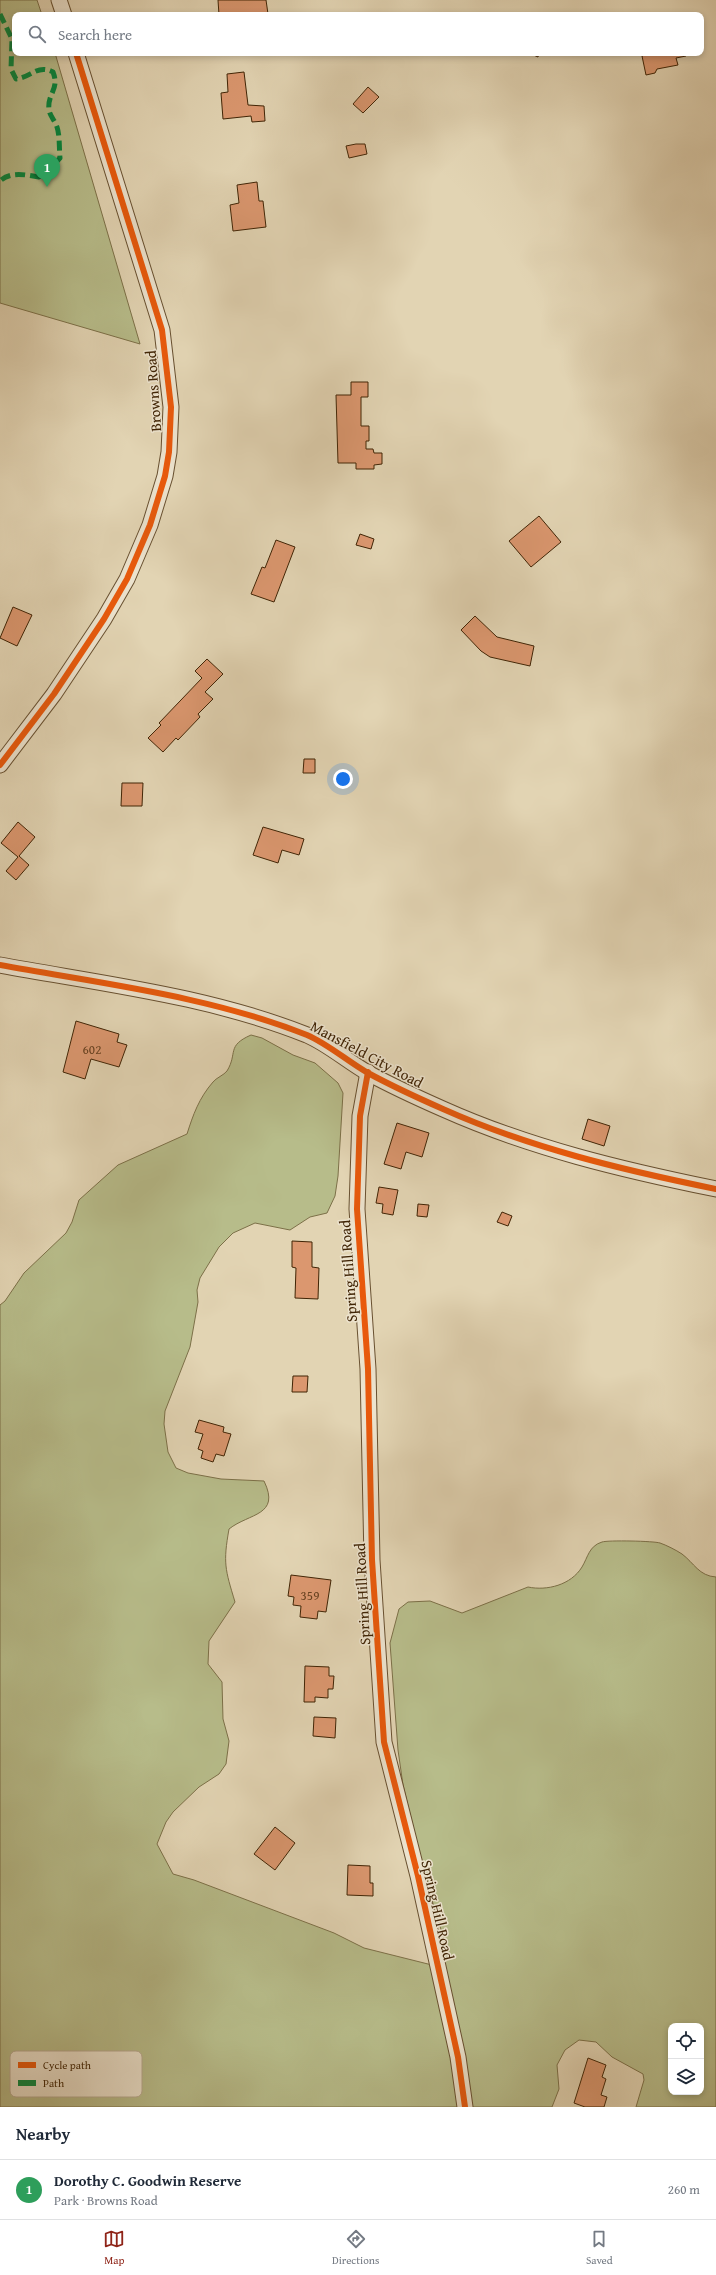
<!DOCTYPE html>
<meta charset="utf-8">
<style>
:root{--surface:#fff;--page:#f2f2f3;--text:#1f2937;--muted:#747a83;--line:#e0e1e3;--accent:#8f2418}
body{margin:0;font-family:"Gentium Book Plus",serif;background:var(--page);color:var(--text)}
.controls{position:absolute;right:12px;bottom:12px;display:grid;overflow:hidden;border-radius:8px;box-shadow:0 2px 6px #0003}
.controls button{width:36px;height:36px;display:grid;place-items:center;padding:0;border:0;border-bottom:1px solid var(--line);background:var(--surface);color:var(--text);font:20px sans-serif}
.you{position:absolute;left:343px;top:779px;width:14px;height:14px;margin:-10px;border:3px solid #fff;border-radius:50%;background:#1a73e8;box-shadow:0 0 0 6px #1a73e833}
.badge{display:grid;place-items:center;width:26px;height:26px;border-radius:50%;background:var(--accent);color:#fff;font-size:13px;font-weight:700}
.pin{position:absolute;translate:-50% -33px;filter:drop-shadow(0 1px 2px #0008)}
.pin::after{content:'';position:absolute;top:21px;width:14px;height:12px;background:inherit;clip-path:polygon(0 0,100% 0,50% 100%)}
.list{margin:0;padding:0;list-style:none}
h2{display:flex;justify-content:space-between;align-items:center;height:52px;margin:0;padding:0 16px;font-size:17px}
h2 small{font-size:13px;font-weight:400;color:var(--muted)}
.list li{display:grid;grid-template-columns:26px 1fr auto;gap:12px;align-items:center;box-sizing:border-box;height:60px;padding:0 16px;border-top:1px solid var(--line)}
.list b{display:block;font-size:15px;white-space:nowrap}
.list p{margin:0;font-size:13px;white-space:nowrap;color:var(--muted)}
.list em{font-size:13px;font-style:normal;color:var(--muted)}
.icon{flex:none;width:22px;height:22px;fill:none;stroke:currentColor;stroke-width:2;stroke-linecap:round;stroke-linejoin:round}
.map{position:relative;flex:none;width:716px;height:2107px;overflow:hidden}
.search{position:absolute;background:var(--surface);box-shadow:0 2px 6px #0003;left:12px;right:12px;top:12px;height:44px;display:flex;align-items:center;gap:10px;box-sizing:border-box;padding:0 14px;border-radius:8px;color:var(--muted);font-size:15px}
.sheet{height:112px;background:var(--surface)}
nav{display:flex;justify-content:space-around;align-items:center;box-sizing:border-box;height:56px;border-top:1px solid var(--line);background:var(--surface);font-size:11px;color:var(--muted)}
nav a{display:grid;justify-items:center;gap:2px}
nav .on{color:var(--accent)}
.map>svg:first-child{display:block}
.green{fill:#b7bc8a;stroke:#7c7048;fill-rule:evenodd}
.building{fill:#db976f;stroke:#402405}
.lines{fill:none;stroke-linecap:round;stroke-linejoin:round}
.minor-casing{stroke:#685030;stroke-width:17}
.minor{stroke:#ece3ce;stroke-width:15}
.quiet{stroke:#00873e;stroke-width:5;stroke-dasharray:10 5;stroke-linecap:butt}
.cycleway-casing{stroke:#ece3ce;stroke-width:8}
.cycleway{stroke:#e8590c;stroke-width:6}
.labels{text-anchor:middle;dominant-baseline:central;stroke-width:3;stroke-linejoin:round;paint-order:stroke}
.number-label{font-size:13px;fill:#674120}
.street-label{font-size:15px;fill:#402405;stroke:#ece3ce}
.key{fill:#ece3ce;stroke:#b8aa92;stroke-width:1}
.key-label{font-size:11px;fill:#402405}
</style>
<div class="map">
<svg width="716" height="2107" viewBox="0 0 716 2107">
<rect width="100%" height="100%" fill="#e2d4b3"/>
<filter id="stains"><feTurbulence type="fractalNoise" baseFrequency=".005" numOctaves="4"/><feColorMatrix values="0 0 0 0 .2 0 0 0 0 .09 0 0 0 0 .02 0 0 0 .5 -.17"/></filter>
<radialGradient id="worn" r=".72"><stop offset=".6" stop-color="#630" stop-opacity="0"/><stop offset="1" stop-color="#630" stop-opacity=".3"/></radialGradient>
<g class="green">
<path d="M 0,0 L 37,0 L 42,15 L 15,15 L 15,53 L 55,53 L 140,344 L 0,303 Z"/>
<path d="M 251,1035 L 262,1038 L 293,1055 L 315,1063 L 338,1083 L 343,1093 L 338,1176 L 335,1196 L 327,1213 L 310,1217 L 290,1230 L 255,1223 L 233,1233 L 219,1247 L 200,1278 L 197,1290 L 198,1302 L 190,1347 L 165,1411 L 164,1424 L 168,1452 L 176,1468 L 188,1473 L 221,1479 L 264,1481 C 281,1516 249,1513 229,1529 C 223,1563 225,1569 235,1602 L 209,1641 L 208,1664 L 222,1682 L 223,1719 L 229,1741 L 226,1764 L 219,1774 L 199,1787 L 173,1812 L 166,1822 L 157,1844 L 173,1874 L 194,1880 L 334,1933 L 364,1948 L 436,1966 L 445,1961 L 447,1949 L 427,1884 L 403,1785 L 398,1750 L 390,1643 L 399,1609 L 408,1602 L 430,1601 L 462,1613 L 528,1587 C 547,1591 571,1585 582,1567 C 588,1557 589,1546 602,1542 C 608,1540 654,1541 660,1543 C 666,1545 676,1550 682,1554 C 694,1563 699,1576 716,1577 L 716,2107 L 636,2107 L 644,2080 L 643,2074 L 612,2057 L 596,2042 L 579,2040 L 565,2050 L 557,2065 L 559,2089 L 552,2107 L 0,2107 L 0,1305 L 5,1301 L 24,1273 L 66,1233 L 72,1222 L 79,1200 L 118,1165 L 187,1134 C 193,1115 199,1098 213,1082 C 216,1078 224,1075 227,1071 C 238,1053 226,1046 251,1035 ZM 671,2026 L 701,2026 L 701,2092 L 671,2092 Z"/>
</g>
<g class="building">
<path d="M 218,0 L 266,0 L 268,14 L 219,15 Z"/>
<path d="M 529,53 L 539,53 L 538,57 Z"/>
<path d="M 685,53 L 686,56 L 676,58 L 678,65 L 657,69 L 655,73 L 646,75 L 642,56 L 651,53 Z"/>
<path d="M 244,72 L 248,105 L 264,106 L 265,121 L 252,122 L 251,116 L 223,119 L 221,93 L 228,92 L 227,74 Z"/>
<path d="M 368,87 L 379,97 L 363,113 L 353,104 Z"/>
<path d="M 356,144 L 365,144 L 367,154 L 349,158 L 346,146 Z"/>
<path d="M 257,182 L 259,201 L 263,201 L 266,227 L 233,231 L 230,205 L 239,203 L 237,185 Z"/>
<path d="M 351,382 L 368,382 L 368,397 L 361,397 L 361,426 L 369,426 L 369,441 L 366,441 L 366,449 L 373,449 L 374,453 L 382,453 L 382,464 L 374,465 L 374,469 L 356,469 L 356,463 L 338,463 L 336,395 L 351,395 Z"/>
<path d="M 539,516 L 561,542 L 531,567 L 509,541 Z"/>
<path d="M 360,534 L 374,539 L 371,549 L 356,545 Z"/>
<path d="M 276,540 L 295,547 L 274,602 L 251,594 L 262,567 L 265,568 Z"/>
<path d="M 13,607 L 32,615 L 17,646 L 0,638 Z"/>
<path d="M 475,616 L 497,637 L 534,646 L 530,666 L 490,657 L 481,651 L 461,630 Z"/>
<path d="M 207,659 L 223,674 L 205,692 L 213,699 L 198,714 L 200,717 L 178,740 L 176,738 L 163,752 L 148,738 L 161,725 L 159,723 L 202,678 L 195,671 Z"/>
<path d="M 304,759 L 315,759 L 315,773 L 303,773 Z"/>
<path d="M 122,783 L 143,783 L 142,806 L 121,806 Z"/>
<path d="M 18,822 L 35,837 L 19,856 L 29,865 L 16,880 L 6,871 L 18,857 L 1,843 Z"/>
<path d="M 263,827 L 304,839 L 299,855 L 282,850 L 278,863 L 253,855 Z"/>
<path d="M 76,1021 L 119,1034 L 117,1042 L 127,1045 L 119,1067 L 91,1059 L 85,1079 L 63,1072 Z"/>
<path d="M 588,1119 L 610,1126 L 604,1146 L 582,1139 Z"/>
<path d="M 397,1123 L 429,1133 L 422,1157 L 406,1152 L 401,1169 L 384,1164 Z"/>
<path d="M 379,1187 L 398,1190 L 393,1215 L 382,1213 L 383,1204 L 376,1203 Z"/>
<path d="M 418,1204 L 429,1205 L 427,1217 L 417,1216 Z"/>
<path d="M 502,1212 L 512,1216 L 508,1226 L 497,1222 Z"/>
<path d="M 292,1241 L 312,1242 L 312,1267 L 319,1268 L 318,1299 L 295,1298 L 296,1268 L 292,1267 Z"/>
<path d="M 293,1376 L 308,1376 L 307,1392 L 292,1392 Z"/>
<path d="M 199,1420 L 224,1427 L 223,1432 L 231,1434 L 224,1456 L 216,1454 L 213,1462 L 201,1458 L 203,1451 L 198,1449 L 203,1434 L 195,1432 Z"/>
<path d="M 291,1575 L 331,1580 L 326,1612 L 318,1611 L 317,1619 L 300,1617 L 301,1606 L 293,1605 L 294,1597 L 288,1596 Z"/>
<path d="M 305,1666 L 329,1667 L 329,1676 L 334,1676 L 333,1689 L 328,1689 L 328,1698 L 315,1697 L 315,1702 L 304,1702 Z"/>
<path d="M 314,1717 L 336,1718 L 335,1738 L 313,1736 Z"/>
<path d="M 275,1827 L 295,1843 L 275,1870 L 254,1854 Z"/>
<path d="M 348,1865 L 370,1866 L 370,1883 L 373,1883 L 373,1896 L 347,1895 Z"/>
<path d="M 588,2058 L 606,2065 L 602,2077 L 606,2079 L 601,2095 L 607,2097 L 604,2107 L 585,2107 L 574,2103 Z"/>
</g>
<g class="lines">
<defs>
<g id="minor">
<path d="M 59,0 L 64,15"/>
<path d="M 0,765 L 54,694 L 104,619 L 127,579 L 150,525 L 165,476 L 169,452 L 171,407 L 162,330 L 76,53"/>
<path d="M 0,965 C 103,984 209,996 307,1035 C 328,1044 347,1061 368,1073 C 392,1086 418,1098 443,1109 C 530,1148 623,1170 716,1189"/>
<path d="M 368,1072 L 360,1116 L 357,1209 L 368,1369 L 372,1560 L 384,1742 L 418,1876 L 458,2057 L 465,2107"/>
</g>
</defs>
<use href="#minor" class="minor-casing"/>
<use href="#minor" class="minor"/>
<path class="quiet" d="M 0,14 L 12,39 L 11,69 L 16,79 C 32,77 37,64 53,72 C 60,90 47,93 49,110 C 50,116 55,121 57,127 C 60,136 59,149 60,158 L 49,170 L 39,177 C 26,175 11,171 0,181"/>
<defs>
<g id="cycleway">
<path d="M 0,765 L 54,694 L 104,619 L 127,579 L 150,525 L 165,476 L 169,452 L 171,407 L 162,330 L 76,53"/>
<path d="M 0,965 C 103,984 209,996 307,1035 C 328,1044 347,1061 368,1073 C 392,1086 418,1098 443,1109 C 530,1148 623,1170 716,1189"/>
<path d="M 368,1072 L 360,1116 L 357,1209 L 368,1369 L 372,1560 L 384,1742 L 418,1876 L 458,2057 L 465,2107"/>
</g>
</defs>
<use href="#cycleway" class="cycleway-casing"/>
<use href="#cycleway" class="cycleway"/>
</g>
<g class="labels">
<g class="number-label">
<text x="92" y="1049">602</text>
<text x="310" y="1595">359</text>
</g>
<g class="street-label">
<text transform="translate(153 391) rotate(-94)">Browns Road</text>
<text transform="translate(367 1054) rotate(28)">Mansfield City Road</text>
<text transform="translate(348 1271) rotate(-94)">Spring Hill Road</text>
<text transform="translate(362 1594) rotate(-93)">Spring Hill Road</text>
<text transform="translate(438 1910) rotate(77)">Spring Hill Road</text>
</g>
</g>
<rect x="10" y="2051" width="132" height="46" rx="6" class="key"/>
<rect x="18" y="2062" width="18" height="6" fill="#e8590c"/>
<rect x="18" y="2080" width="18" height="6" fill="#00873e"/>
<g class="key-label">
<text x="43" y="2069">Cycle path</text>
<text x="43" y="2087">Path</text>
</g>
<rect width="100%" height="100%" filter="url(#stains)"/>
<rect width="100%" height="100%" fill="url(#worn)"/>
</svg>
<div class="controls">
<button><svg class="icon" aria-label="locate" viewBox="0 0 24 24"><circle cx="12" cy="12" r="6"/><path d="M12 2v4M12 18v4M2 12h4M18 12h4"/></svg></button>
<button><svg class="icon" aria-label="layers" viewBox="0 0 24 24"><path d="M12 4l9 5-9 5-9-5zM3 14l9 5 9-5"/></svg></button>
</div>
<div class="you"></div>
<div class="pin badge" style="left:47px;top:187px;background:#2e9e5b">1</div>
<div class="search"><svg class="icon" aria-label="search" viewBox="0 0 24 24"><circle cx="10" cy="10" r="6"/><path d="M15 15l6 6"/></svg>Search here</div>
</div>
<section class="sheet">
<h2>Nearby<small></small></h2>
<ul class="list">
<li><span class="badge" style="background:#2e9e5b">1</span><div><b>Dorothy C. Goodwin Reserve</b><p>Park · Browns Road</p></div><em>260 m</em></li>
</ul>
</section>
<nav>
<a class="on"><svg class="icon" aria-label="map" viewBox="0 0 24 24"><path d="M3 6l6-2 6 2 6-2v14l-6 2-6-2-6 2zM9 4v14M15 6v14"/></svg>Map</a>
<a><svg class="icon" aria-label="directions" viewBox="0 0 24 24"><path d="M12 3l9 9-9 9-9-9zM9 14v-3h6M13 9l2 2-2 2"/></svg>Directions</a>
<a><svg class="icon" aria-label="saved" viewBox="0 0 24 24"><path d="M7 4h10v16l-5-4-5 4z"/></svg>Saved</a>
</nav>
